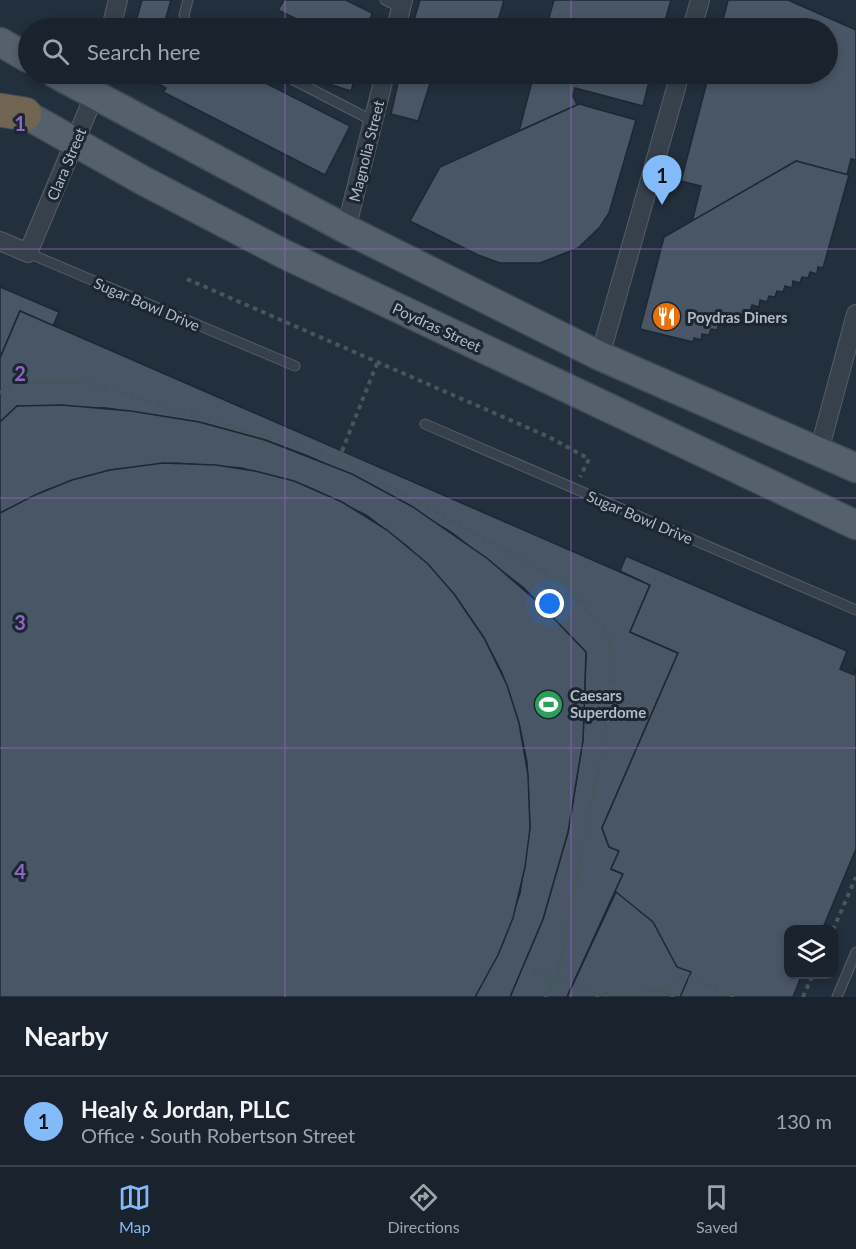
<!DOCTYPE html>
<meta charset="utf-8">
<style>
:root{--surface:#1a232d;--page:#232b35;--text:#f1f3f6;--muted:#9fa4aa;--line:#384049;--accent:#83bafa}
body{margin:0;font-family:Lato,sans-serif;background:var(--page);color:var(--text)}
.controls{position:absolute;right:18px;bottom:18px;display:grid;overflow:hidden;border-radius:12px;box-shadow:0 3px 9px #0003}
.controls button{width:54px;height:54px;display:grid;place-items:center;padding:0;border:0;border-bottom:2px solid var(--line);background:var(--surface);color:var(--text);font:30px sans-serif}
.you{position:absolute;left:550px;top:604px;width:21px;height:21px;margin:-15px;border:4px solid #fff;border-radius:50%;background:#1a73e8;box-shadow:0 0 0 9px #1a73e833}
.badge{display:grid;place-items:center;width:39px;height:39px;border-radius:50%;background:var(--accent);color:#111;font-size:20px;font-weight:700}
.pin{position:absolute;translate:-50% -50px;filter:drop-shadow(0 2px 3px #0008)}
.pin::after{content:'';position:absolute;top:32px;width:21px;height:18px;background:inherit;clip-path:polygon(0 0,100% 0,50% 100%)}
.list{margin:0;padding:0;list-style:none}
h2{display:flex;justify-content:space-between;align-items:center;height:78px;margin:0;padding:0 24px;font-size:26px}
h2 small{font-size:20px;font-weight:400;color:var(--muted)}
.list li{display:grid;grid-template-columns:39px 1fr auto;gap:18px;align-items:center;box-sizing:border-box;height:90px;padding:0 24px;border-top:2px solid var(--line)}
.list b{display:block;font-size:22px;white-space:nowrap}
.list p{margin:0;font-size:20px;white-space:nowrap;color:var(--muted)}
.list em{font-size:20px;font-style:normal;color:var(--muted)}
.icon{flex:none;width:33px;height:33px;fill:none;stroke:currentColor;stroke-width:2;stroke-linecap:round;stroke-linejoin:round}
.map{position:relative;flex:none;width:856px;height:997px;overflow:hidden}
.search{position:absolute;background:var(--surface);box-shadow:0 3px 9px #0003;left:18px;right:18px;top:18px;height:66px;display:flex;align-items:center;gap:15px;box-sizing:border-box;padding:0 21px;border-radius:33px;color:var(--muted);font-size:22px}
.sheet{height:168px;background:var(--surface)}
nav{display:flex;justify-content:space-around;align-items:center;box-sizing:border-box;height:84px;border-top:2px solid var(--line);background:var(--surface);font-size:16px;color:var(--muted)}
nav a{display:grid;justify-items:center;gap:3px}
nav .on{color:var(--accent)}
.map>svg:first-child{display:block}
.building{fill:#485665;stroke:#1d2833;stroke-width:1.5}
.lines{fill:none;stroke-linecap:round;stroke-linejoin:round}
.service-casing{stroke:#545e6a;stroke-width:11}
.minor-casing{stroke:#545e6a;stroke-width:20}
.primary-casing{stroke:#3f4a55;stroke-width:31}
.motorway-casing{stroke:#414b57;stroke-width:35}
.path{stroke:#42595a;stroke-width:4;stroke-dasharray:4.5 4.5;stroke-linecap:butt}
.service{stroke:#36414c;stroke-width:9}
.minor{stroke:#36414c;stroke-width:18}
.primary{stroke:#54606c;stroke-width:28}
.motorway{stroke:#726453;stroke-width:33}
.path-bridge{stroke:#42595a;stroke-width:4;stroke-dasharray:4.5 4.5;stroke-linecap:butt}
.grid{fill:none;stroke:#9165c3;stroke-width:1.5;stroke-opacity:0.55}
.labels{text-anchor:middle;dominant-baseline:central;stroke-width:6;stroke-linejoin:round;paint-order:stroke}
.street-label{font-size:15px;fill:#b1bbc8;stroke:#1b2631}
.poi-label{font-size:15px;font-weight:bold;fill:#b1bbc8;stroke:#1b2631;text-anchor:start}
.grid-label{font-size:20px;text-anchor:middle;font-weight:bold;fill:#9165c3;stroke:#1b2631;stroke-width:6;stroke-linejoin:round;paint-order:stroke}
</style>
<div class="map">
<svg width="856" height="997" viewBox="0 0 856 997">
<rect width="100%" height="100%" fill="#222f3c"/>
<g class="building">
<path d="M 142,0 L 171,0 L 163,28 L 134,28 Z"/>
<path d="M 284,0 L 346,0 L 372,13 L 368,28 L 315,28 L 278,10 Z"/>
<path d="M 420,0 L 504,0 L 496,28 L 432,28 L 413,23 Z"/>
<path d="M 554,0 L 671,0 L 663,28 L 546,28 Z"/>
<path d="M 728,0 L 788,0 L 856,30 L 856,160 L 851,159 L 847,175 L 796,161 L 692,222 L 701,186 L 681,181 L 709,74 L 828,74 L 828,28 L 721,28 Z"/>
<path d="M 128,74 L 248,74 L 350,126 L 325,175 L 163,92 L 166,88 L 149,79 L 147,84 Z"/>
<path d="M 327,74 L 356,74 L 351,91 L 325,83 Z"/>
<path d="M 400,74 L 433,74 L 418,121 L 391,114 Z"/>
<path d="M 534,74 L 651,74 L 643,106 L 575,88 L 573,96 L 577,105 L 519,131 Z"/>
<path d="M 579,104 L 636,120 L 609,213 L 600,227 L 578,248 L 540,263 L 500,263 L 478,255 L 410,221 L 440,167 Z"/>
<path d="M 796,161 L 849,175 L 823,268 L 818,267 L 817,274 L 810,272 L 808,278 L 802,277 L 800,283 L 793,281 L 792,288 L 785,286 L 783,292 L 777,291 L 775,297 L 769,296 L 767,302 L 760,300 L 759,307 L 752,305 L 750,312 L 744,310 L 742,316 L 735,314 L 734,321 L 727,319 L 725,326 L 719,324 L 717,330 L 711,329 L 709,335 L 702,334 L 701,340 L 694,338 L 693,342 L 640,329 L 664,237 Z"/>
<path d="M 0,287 L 59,312 L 53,326 L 20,311 L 0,358 Z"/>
<path d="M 20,311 L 650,585 L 630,632 L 678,653 L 602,828 L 609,847 L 619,851 L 611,869 L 623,874 L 567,997 L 510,997 L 543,919 L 568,832 L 583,740 L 586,652 L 524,588 L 451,532 L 372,485 L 308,456 L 265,440 L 199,422 L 106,408 L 17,406 L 0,422 L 0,358 Z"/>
<path d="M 62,405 L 131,411 L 199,422 L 265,440 L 352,474 L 413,507 L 488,559 L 540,604 L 586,652 L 583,740 L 568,832 L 543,919 L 510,997 L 475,997 L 503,943 L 520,893 L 530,828 L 527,762 L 519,723 L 502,673 L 484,638 L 454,594 L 408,547 L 366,515 L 306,486 L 242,468 L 176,463 L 110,470 L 47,490 L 0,513 L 0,422 L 17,406 Z"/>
<path d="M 163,463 L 216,465 L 255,471 L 294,481 L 342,502 L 387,530 L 428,564 L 454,594 L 484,638 L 507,685 L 519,723 L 528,775 L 530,828 L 525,867 L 513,918 L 498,955 L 475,997 L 0,997 L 0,513 L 35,495 L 72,480 L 110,470 Z"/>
<path d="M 626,556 L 847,651 L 840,669 L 854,675 L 856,669 L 856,849 L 822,930 L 788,930 L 788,974 L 802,974 L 793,997 L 567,997 L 623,874 L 611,869 L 619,851 L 609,847 L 602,828 L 678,653 L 630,632 L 650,585 L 620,571 Z"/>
<path d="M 616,892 L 653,922 L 677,967 L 691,972 L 680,997 L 567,997 Z"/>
</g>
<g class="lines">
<defs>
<g id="service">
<path d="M 188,0 L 184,15 L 186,24 L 195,28"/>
<path d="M 385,0 L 401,8"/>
<path d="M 282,74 L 373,121"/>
<path d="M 28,253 L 295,366"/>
<path d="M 425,424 L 856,610"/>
<path d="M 837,997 L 856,952"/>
</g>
<g id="minor">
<path d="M 111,28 L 118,0"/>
<path d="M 396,28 L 403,0"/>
<path d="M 692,28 L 700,0"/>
<path d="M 346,229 L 385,74"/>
<path d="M 0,241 L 28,253 L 94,96 L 99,74"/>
<path d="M 600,356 L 680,74"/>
<path d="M 819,451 L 856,314"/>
</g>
<g id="primary">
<path d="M 0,42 L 28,58"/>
<path d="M 56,74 L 346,229 L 600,356 L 856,468"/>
<path d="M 25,114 L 142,180 L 284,254 L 856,525"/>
</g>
<path id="motorway" d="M 0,110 L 25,114"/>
</defs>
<use href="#service" class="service-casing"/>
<use href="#minor" class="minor-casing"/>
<use href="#primary" class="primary-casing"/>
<use href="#motorway" class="motorway-casing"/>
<g class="path">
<path d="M 187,279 L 549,437 L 589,459 L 580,477"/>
<path d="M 0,393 L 17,382 L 84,382 L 339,459"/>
<path d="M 342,451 L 339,459 L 566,584 L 608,635 L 612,697 L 557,979 L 545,997"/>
<path d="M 833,930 L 856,877"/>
<path d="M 524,967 L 597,995"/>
<path d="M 662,991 L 676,997"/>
<path d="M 598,997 L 597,995 L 662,991 L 678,978 L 688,977 L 734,997"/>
<path d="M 803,997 L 813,974"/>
</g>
<use href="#service" class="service"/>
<use href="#minor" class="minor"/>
<use href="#primary" class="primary"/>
<use href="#motorway" class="motorway"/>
<path class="path-bridge" d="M 342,451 L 378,361"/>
</g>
<path class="grid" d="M 285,0 L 285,28M 571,0 L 571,28M 285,74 L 285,997M 571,74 L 571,997M 0,249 L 856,249M 0,498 L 856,498M 0,748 L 856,748"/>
<defs>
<symbol id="restaurant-disc" viewBox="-11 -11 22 22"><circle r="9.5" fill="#e8710a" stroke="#1b2631"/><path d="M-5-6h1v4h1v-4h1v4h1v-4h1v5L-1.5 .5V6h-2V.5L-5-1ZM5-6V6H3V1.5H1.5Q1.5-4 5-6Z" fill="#fff"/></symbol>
<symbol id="stadium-disc" viewBox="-11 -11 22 22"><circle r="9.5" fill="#2e9e5b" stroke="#1b2631"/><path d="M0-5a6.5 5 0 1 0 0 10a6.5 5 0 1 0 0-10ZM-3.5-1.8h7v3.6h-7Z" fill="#fff"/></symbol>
</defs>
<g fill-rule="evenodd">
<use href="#restaurant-disc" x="650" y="300" width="33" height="33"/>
<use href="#stadium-disc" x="532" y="688" width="33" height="33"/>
</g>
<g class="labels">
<g class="street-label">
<text transform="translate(366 151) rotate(-76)">Magnolia Street</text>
<text transform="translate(66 164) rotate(-67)">Clara Street</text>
<text transform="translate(147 304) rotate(23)">Sugar Bowl Drive</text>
<text transform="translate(437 327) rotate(25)">Poydras Street</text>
<text transform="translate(640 517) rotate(23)">Sugar Bowl Drive</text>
</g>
<g class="poi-label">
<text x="687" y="317">Poydras Diners</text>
<text x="570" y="695">Caesars<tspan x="570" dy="17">Superdome</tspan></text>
</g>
</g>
<g class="grid-label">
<text x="20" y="131">1</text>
<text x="20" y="381">2</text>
<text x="20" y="630">3</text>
<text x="20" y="879">4</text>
</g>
</svg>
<div class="controls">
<button><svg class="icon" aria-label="layers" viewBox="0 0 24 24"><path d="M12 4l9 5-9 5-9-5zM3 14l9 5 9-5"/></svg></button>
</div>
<div class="you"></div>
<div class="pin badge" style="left:662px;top:205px">1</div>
<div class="search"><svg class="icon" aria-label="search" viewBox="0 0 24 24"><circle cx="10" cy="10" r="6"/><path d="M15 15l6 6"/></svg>Search here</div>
</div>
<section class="sheet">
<h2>Nearby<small></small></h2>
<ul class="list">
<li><span class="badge">1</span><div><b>Healy &amp; Jordan, PLLC</b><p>Office · South Robertson Street</p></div><em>130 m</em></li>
</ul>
</section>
<nav>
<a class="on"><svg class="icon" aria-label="map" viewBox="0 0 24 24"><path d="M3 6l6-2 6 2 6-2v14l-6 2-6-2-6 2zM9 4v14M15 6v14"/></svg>Map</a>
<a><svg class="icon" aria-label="directions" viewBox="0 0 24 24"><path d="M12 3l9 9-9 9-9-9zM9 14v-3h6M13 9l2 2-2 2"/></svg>Directions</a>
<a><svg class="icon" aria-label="saved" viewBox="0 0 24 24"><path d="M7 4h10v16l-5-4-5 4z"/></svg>Saved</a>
</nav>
